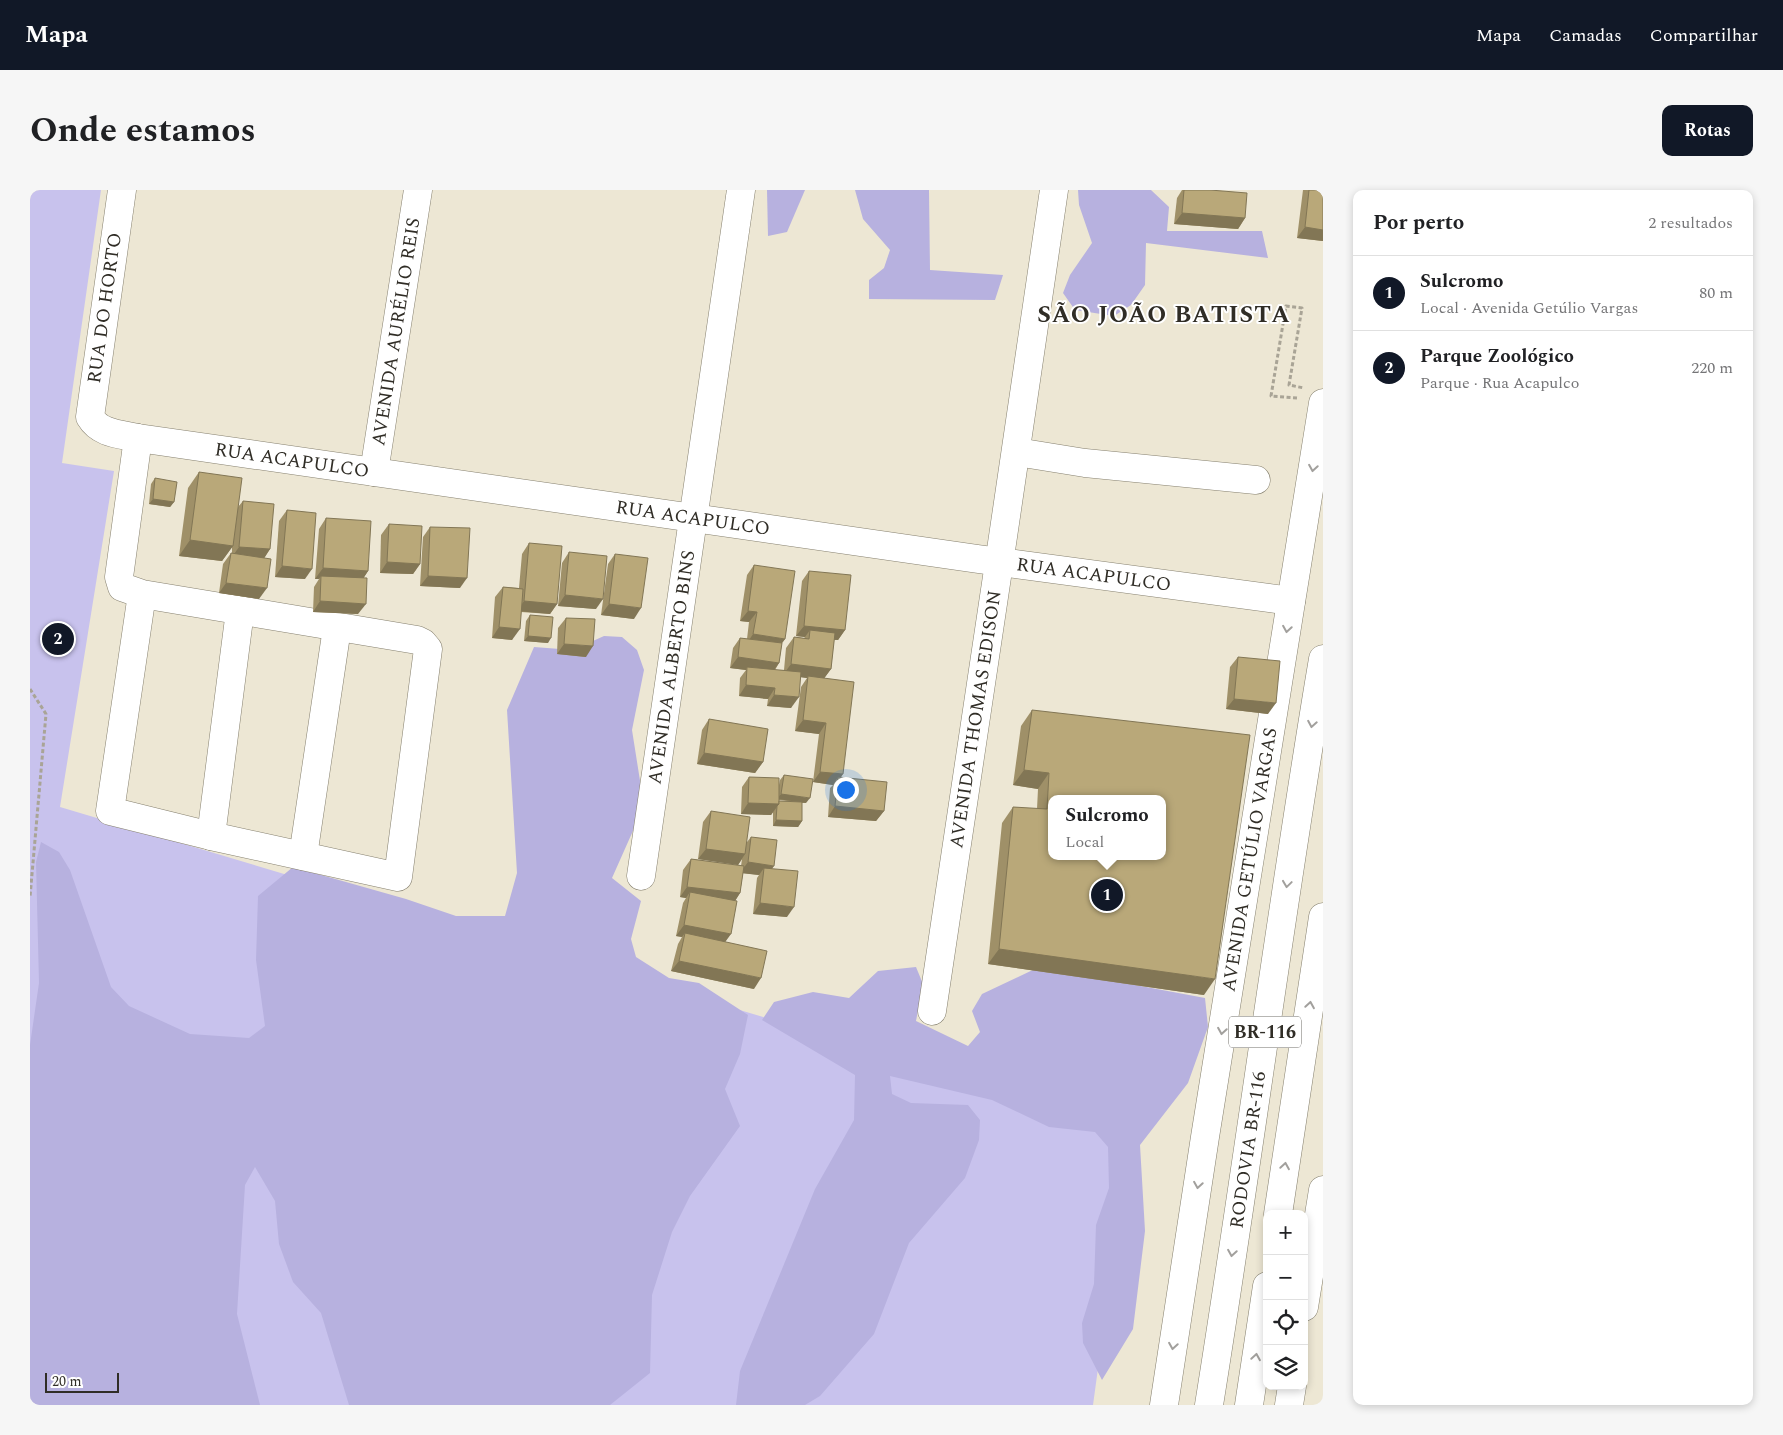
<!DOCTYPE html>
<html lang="pt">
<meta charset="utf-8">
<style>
:root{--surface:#fff;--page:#f6f6f6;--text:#202124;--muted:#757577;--line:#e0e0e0;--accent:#111827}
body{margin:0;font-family:Spectral,serif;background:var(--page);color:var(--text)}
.controls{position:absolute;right:15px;bottom:15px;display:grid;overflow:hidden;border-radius:10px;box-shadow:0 2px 8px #0003}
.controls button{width:45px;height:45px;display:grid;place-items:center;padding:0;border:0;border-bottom:1px solid var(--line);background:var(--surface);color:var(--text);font:25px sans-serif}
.scale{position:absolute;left:15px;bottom:12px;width:74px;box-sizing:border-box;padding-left:5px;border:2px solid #302d26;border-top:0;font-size:14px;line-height:18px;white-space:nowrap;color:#302d26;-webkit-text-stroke:4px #fff;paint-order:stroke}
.you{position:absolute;left:815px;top:599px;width:18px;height:18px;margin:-12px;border:4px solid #fff;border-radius:50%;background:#1a73e8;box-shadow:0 0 0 8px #1a73e833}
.badge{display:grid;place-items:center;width:32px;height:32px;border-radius:50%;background:var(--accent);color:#fff;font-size:16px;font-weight:700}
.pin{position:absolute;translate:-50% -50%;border:2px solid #fff;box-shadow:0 1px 5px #0006}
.popup{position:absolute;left:1018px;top:605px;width:118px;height:65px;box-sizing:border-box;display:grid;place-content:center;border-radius:10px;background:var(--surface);filter:drop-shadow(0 1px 4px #0005);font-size:16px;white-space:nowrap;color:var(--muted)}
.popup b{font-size:19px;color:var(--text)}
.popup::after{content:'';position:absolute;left:50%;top:100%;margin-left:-10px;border:10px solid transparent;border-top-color:var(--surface)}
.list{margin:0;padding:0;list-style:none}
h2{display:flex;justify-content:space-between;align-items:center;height:65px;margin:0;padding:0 20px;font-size:21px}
h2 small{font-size:16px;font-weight:400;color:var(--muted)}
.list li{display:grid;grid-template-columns:32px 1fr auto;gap:15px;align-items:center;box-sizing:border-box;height:75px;padding:0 20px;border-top:1px solid var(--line)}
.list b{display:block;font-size:19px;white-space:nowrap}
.list p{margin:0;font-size:16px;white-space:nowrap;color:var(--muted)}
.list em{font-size:16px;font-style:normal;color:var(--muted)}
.icon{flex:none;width:28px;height:28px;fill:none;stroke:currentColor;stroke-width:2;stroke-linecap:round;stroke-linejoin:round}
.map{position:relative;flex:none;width:1293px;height:1215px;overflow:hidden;border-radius:10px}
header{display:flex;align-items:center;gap:30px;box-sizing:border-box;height:70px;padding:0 25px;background:var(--accent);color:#fff}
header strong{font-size:24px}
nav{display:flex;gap:28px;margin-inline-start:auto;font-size:18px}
.intro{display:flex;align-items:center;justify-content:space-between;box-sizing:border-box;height:120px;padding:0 30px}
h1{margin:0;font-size:35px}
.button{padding:12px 22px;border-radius:10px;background:var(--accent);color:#fff;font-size:18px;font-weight:700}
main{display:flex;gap:30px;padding:0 30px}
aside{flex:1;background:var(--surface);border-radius:10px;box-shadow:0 2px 8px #0003}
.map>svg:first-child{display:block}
.green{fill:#c8c2ed}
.forest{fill:#b7b1df}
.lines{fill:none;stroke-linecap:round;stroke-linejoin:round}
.minor-casing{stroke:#86806f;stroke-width:29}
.major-casing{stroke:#86806f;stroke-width:29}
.highway-casing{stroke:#86806f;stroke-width:29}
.path{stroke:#a9a496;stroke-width:3;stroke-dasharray:4 2.5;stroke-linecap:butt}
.minor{stroke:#fff;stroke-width:28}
.major{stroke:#fff;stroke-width:28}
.highway{stroke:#fff;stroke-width:28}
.wall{fill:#9f9068;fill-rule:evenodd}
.shaded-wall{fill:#827655}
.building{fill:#b9a879;stroke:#827655;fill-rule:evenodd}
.oneway{stroke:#a2a09d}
.labels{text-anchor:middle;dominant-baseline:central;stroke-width:4;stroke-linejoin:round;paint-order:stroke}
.shield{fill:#fff;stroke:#6e6c67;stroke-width:1}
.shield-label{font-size:18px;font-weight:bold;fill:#302d26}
.street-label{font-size:19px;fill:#302d26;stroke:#fff}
.district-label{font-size:24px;font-weight:bold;letter-spacing:1px;fill:#302d26;stroke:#fff}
</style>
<header>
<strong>Mapa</strong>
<nav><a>Mapa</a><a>Camadas</a><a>Compartilhar</a></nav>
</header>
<div class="intro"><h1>Onde estamos</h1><a class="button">Rotas</a></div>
<main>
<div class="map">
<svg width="1293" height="1215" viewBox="0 0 1293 1215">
<rect width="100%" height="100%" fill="#ede7d4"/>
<path class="green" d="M 0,0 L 71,0 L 32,273 L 84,281 L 30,617 L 1101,937 L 1063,1215 L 0,1215 Z"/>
<g class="forest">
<path d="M 737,0 L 775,0 L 757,42 L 738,46 Z"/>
<path d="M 825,0 L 899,0 L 900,80 L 973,85 L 965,110 L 839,109 L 839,90 L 854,78 L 860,60 L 833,29 Z"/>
<path d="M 1048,0 L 1121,0 L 1139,17 L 1137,41 L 1232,41 L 1238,68 L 1116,53 L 1115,95 L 1101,115 L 1084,126 L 1045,120 L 1033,103 L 1040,85 L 1062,53 L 1049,15 Z"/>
<path d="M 574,446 L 592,447 L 607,460 L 614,480 L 602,540 L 614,616 L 582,688 L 611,711 L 601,749 L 606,767 L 639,788 L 669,793 L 718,825 L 710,864 L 695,899 L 710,936 L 660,1006 L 642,1042 L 622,1105 L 620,1183 L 580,1215 L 319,1215 L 291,1123 L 263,1092 L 249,1054 L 245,1011 L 225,977 L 215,995 L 207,1124 L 230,1215 L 0,1215 L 0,855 L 9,793 L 6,672 L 11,652 L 29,662 L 40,680 L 81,797 L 99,816 L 160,844 L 219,848 L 235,836 L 226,770 L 228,706 L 263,677 L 376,709 L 426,726 L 475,726 L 487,683 L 477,520 L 504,457 L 543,460 Z"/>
<path d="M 886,777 L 893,794 L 886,831 L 938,856 L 950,842 L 942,821 L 952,804 L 1009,777 L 1175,808 L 1178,837 L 1158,893 L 1110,955 L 1115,1041 L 1103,1139 L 1072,1190 L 1053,1153 L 1052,1133 L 1064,1094 L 1066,1035 L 1079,998 L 1078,957 L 1065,942 L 1019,937 L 962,910 L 860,886 L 862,904 L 881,913 L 938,915 L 950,930 L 949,950 L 935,988 L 879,1053 L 844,1144 L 790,1206 L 775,1215 L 706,1215 L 710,1181 L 785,999 L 824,930 L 825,885 L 732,830 L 744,812 L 783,802 L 819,808 L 848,781 Z"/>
</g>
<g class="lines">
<defs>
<g id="minor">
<path id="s1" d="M 92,0 L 60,227 C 70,244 90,244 108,248 L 948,369 L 1261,411"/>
<path d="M 108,248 L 89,387 L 92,397 L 112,404 L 387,450 L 393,453 L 398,459 L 368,687 L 181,646 L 80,621 L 112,404"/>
<path d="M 987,262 L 1055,273 L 1226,290"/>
<path id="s2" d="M 344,282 L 388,0"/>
<path d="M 181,646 L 210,421"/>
<path d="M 273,666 L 307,438"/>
<path id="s3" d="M 611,686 L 711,0"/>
<path id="s4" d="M 902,821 C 942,547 985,274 1024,0"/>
</g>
<g id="major">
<path d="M 1274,1117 L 1293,1000"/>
<path id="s5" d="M 1134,1215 L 1175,947 L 1293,213"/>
<path d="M 1259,1215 L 1262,1196"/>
</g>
<g id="highway">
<path d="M 1248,1024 L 1293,727"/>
<path id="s6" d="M 1179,1215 C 1219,966 1251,717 1293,469"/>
<path d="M 1219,1215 L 1237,1096"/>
</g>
</defs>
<use href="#minor" class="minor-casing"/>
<use href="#major" class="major-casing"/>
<use href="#highway" class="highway-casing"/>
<g class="path">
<path d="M 1267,208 L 1241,206 L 1256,116 L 1272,118 L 1259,195 L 1274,198"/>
<path d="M 0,499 L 16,524 L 0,707"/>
</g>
<use href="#minor" class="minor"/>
<use href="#major" class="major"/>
<use href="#highway" class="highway"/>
</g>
<g class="wall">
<path d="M 1152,0 L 1180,0 L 1215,28 L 1208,39 L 1144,34 L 1147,8 Z"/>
<path d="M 1273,0 L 1293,0 L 1293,51 L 1267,48 Z"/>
<path d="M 169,282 L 208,317 L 213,311 L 240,359 L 234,368 L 229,409 L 189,403 L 193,374 L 201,363 L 202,364 L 202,357 L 192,371 L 149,366 L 158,298 Z"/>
<path d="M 125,288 L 144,312 L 140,317 L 119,314 L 121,294 Z"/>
<path d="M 257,320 L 275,389 L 245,387 L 249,331 Z"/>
<path d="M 296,328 L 338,381 L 334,387 L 328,424 L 283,422 L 284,397 L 289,389 L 285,389 L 289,339 Z"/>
<path d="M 359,334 L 390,374 L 383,384 L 350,383 L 351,345 Z"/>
<path d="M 400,337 L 430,398 L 390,396 L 393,347 Z"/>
<path d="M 499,353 L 527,414 L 520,424 L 491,422 L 482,450 L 462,448 L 465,407 L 473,397 L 489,398 L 492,364 Z"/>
<path d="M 539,362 L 566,419 L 528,416 L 532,373 Z"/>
<path d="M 585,364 L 604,429 L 571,425 L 578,374 Z"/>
<path d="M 724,375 L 755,449 L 752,453 L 749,473 L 745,480 L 754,480 L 756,458 L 764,447 L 774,448 L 775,447 L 766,446 L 772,391 L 779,381 L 815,440 L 808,450 L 804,450 L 801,479 L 794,488 L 810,587 L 854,621 L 846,631 L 798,627 L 800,598 L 803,595 L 783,592 L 789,544 L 765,541 L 771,497 L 777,488 L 771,487 L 761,518 L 737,516 L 738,509 L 709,506 L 710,488 L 716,480 L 700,478 L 703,458 L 710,448 L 717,449 L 719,432 L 710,431 L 717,385 Z"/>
<path d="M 500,425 L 518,453 L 494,451 L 496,431 Z"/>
<path d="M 536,428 L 556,467 L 527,464 L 528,438 Z"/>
<path d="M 1208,467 L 1238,524 L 1196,519 L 1200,477 Z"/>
<path d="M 1002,520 L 1174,805 L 958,774 L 972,633 L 983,617 L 1007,619 L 1008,599 L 983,595 L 991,536 Z"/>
<path d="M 679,529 L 733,572 L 725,583 L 667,574 L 672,540 Z"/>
<path d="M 754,585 L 776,613 L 772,613 L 772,631 L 768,637 L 743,636 L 743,622 L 741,625 L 711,624 L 712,597 L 719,587 L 749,595 L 750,590 ZM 749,610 L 766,612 L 749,611 Z"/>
<path d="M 681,621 L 717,652 L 721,647 L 742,679 L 757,727 L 723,724 L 727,688 L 729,685 L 713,683 L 710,703 L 705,711 L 695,752 L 724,799 L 641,781 L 648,754 L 652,747 L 646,746 L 653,713 L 656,708 L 650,707 L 653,680 L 661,669 L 711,676 L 712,669 L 708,675 L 668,669 L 673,632 Z"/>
</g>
<g class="shaded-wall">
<path d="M 1152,23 L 1215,28 L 1208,39 L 1144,34 Z"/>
<path d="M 1275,37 L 1293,40 L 1293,51 L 1267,48 Z"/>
<path d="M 123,309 L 144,312 L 140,317 L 119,314 Z"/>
<path d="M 160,350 L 203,356 L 192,371 L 149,366 Z"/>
<path d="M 209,357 L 240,359 L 233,370 L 202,367 Z"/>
<path d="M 357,372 L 390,374 L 383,384 L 350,383 Z"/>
<path d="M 252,376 L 282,379 L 275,389 L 245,387 Z"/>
<path d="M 293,378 L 338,381 L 331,392 L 291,386 L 289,389 L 285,389 Z"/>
<path d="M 398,386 L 437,388 L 430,398 L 390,396 Z"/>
<path d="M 196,393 L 237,398 L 229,409 L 189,403 Z"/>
<path d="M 535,405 L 573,409 L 566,419 L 528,416 Z"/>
<path d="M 290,411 L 336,414 L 328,424 L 283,422 Z"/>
<path d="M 494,411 L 527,414 L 520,424 L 487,421 Z"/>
<path d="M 579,414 L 611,418 L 604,429 L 571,425 Z"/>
<path d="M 718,421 L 727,422 L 719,432 L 710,431 Z"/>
<path d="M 774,436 L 815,440 L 808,450 L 779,448 L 780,440 L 775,447 L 766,446 Z"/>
<path d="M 469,437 L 490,439 L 482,450 L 462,448 Z"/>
<path d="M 723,444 L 755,449 L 747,460 L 716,455 Z"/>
<path d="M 498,446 L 521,448 L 518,453 L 494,451 Z"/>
<path d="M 534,454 L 563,456 L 556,467 L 527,464 Z"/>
<path d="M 708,467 L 749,473 L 742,483 L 717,477 L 716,480 L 700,478 Z"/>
<path d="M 761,474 L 801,479 L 793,490 L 778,486 L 777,488 L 753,485 Z"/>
<path d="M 716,495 L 745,498 L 738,509 L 709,506 Z"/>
<path d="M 744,505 L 769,507 L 761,518 L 737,516 Z"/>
<path d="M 1204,509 L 1246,513 L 1238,524 L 1196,519 Z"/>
<path d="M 773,530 L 796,533 L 789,544 L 765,541 Z"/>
<path d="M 674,563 L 733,572 L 725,583 L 667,574 Z"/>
<path d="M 994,580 L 1019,583 L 1008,599 L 983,595 Z"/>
<path d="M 790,582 L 813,584 L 808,592 L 808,587 L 803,595 L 783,592 Z"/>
<path d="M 751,604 L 780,608 L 776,613 L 747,609 Z"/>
<path d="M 718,613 L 749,614 L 741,625 L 711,624 Z"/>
<path d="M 805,616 L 854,621 L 846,631 L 798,627 Z"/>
<path d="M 746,630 L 772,631 L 768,637 L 743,636 Z"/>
<path d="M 676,659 L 715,664 L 708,675 L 668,669 Z"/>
<path d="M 718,672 L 744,676 L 737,686 L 734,678 L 729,685 L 710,683 Z"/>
<path d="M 657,697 L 710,703 L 703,714 L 660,702 L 656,708 L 650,707 Z"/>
<path d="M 730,713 L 764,717 L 757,727 L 723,724 Z"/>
<path d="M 654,735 L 701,744 L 693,755 L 655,743 L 652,747 L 646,746 Z"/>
<path d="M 969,759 L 1185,789 L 1174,805 L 958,774 Z"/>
<path d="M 649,771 L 731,788 L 724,799 L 641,781 Z"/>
</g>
<g class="building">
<path d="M 1154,0 L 1180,0 L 1217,3 L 1215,28 L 1152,23 Z"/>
<path d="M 1279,0 L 1293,0 L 1293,40 L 1275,37 Z"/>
<path d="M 169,282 L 212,288 L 203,356 L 160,350 Z"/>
<path d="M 125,288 L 147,292 L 144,312 L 123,309 Z"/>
<path d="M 213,311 L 244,314 L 240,359 L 209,357 Z"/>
<path d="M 257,320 L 286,323 L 282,379 L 252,376 Z"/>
<path d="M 296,328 L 341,331 L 338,381 L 293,378 Z"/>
<path d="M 359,334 L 392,336 L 390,374 L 357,372 Z"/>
<path d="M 400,337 L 440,338 L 437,388 L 398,386 Z"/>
<path d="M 499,353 L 532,356 L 527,414 L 494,411 Z"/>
<path d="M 539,362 L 577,366 L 573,409 L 535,405 Z"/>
<path d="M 201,363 L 241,369 L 237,398 L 196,393 Z"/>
<path d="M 585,364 L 618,368 L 611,418 L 579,414 Z"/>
<path d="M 724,375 L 765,381 L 755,449 L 723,444 L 727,422 L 718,421 Z"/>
<path d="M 779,381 L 821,385 L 815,440 L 774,436 Z"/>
<path d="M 291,386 L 337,388 L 336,414 L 290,411 Z"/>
<path d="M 473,397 L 493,399 L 490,439 L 469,437 Z"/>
<path d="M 500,425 L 523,427 L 521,448 L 498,446 Z"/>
<path d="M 536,428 L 565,429 L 563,456 L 534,454 Z"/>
<path d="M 780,440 L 805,443 L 801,479 L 761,474 L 764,447 L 779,449 Z"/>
<path d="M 710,448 L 752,453 L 749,473 L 708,467 Z"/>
<path d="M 1208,467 L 1250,471 L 1246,513 L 1204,509 Z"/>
<path d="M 717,477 L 771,482 L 769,507 L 744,505 L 745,498 L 716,495 Z"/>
<path d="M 778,486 L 824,492 L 813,584 L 790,582 L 796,533 L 773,530 Z"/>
<path d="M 1002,520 L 1220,545 L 1185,789 L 969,759 L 983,617 L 1017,619 L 1019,583 L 994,580 ZM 1022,609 L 1132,609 L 1132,666 L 1022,666 Z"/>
<path d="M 679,529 L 738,539 L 733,572 L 674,563 Z"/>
<path d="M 754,585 L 783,589 L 780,608 L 751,604 Z"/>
<path d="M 719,587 L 749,588 L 749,614 L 718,613 Z"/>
<path d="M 808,587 L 857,592 L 854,621 L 805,616 Z"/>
<path d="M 749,611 L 772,612 L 772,631 L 746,630 L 747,616 L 749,614 Z"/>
<path d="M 681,621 L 720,627 L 715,664 L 676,659 Z"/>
<path d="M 721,647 L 747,650 L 744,676 L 718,672 Z"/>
<path d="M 661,669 L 714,676 L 710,703 L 657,697 Z"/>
<path d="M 734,678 L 768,681 L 764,717 L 730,713 Z"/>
<path d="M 660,702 L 707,711 L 701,744 L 654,735 Z"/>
<path d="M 655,743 L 737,761 L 731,788 L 649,771 Z"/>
</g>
<defs><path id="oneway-chevron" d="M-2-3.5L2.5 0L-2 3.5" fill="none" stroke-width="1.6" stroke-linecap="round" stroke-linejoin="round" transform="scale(1.25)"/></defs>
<g class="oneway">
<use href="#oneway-chevron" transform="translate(1283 278) rotate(99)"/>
<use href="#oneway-chevron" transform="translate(1257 439) rotate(99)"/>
<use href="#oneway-chevron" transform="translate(1282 534) rotate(100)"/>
<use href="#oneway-chevron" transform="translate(1257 694) rotate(98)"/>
<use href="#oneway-chevron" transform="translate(1280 815) rotate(-81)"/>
<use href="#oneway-chevron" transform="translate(1192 841) rotate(99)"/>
<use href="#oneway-chevron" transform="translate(1255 976) rotate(-81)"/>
<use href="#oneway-chevron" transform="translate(1168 995) rotate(99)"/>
<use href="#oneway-chevron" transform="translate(1202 1063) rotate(99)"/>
<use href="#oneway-chevron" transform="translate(1143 1156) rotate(99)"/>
<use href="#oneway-chevron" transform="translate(1226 1167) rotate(-81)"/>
</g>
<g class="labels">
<rect class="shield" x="1199" y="826.5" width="72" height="31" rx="4"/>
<g class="shield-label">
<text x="1235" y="842">BR-116</text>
</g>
<g class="street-label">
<text transform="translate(75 118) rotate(-82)">RUA DO HORTO</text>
<text stroke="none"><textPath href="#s2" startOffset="142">AVENIDA AURÉLIO REIS</textPath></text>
<text stroke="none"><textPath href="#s1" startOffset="439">RUA ACAPULCO</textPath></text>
<text stroke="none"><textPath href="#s1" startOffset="844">RUA ACAPULCO</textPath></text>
<text stroke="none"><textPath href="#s1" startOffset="1249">RUA ACAPULCO</textPath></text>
<text stroke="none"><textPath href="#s3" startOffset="211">AVENIDA ALBERTO BINS</textPath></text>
<text stroke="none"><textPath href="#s4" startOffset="295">AVENIDA THOMAS EDISON</textPath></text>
<text stroke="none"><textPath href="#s5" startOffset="552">AVENIDA GETÚLIO VARGAS</textPath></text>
<text stroke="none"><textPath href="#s6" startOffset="258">RODOVIA BR-116</textPath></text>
</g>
<g class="district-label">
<text x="1134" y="125">SÃO JOÃO BATISTA</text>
</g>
</g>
</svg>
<div class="controls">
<button>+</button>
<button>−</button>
<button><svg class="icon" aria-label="locate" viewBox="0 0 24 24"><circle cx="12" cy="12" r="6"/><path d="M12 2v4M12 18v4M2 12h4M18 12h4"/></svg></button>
<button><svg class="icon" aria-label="layers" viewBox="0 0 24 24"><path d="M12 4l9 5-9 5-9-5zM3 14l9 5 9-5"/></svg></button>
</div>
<div class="scale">20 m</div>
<div class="you"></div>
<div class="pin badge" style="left:1077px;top:705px">1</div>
<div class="popup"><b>Sulcromo</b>Local</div>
<div class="pin badge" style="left:28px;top:449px">2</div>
</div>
<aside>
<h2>Por perto<small>2 resultados</small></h2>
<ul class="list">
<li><span class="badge">1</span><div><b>Sulcromo</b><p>Local · Avenida Getúlio Vargas</p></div><em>80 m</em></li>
<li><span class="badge">2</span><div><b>Parque Zoológico</b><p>Parque · Rua Acapulco</p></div><em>220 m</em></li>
</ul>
</aside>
</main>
